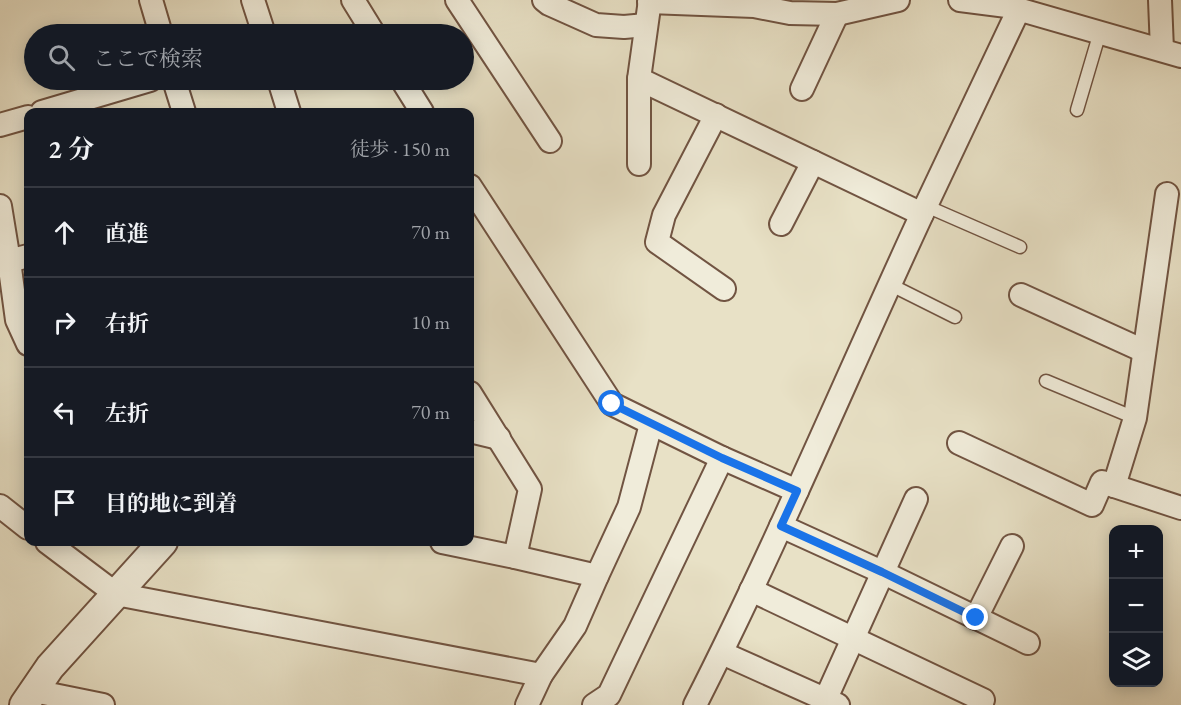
<!DOCTYPE html>
<html lang="ja">
<meta charset="utf-8">
<style>
:root{--surface:#171b24;--page:#242831;--text:#f1f3f6;--muted:#9ea1a6;--line:#363941}
body{margin:0;font-family:"EB Garamond","Noto Serif JP",serif;background:var(--page);color:var(--text)}
.controls{position:absolute;right:18px;bottom:18px;display:grid;overflow:hidden;border-radius:12px;box-shadow:0 3px 15px #0003}
.controls button{width:54px;height:54px;display:grid;place-items:center;padding:0;border:0;border-bottom:2px solid var(--line);background:var(--surface);color:var(--text);font:30px sans-serif}
.stop{position:absolute;width:18px;height:18px;margin:-14px;border:4px solid #1a73e8;border-radius:50%;background:#fff}
.stop.end{background:#1a73e8;border-color:#fff;box-shadow:0 2px 6px #0008}
.list{margin:0;padding:0;list-style:none}
h2{display:flex;justify-content:space-between;align-items:center;height:78px;margin:0;padding:0 24px;font-size:26px}
h2 small{font-size:20px;font-weight:400;color:var(--muted)}
.list li{display:grid;grid-template-columns:39px 1fr auto;gap:18px;align-items:center;box-sizing:border-box;height:90px;padding:0 24px;border-top:2px solid var(--line)}
.list b{display:block;font-size:22px;white-space:nowrap}
.list em{font-size:20px;font-style:normal;color:var(--muted)}
.icon{flex:none;width:33px;height:33px;fill:none;stroke:currentColor;stroke-width:2;stroke-linecap:round;stroke-linejoin:round}
.map{position:relative;flex:none;width:1181px;height:705px;overflow:hidden}
.search{position:absolute;background:var(--surface);box-shadow:0 3px 15px #0003;left:24px;top:24px;width:450px;height:66px;display:flex;align-items:center;gap:15px;box-sizing:border-box;padding:0 21px;border-radius:33px;color:var(--muted);font-size:22px}
.panel{position:absolute;background:var(--surface);box-shadow:0 3px 15px #0003;left:24px;top:108px;width:450px;height:438px;border-radius:12px}
.map>svg:first-child{display:block}
.lines{fill:none;stroke-linecap:round;stroke-linejoin:round}
.service-casing{stroke:#715442;stroke-width:15}
.minor-casing{stroke:#715442;stroke-width:26}
.tertiary-casing{stroke:#715442;stroke-width:32}
.service{stroke:#f0ecda;stroke-width:12}
.minor{stroke:#f0ecda;stroke-width:22}
.tertiary{stroke:#f0ecda;stroke-width:28}
.route{stroke:#1a73e8;stroke-width:8}
</style>
<div class="map">
<svg width="1181" height="705" viewBox="0 0 1181 705">
<rect width="100%" height="100%" fill="#e8e1c6"/>
<filter id="stains"><feTurbulence type="fractalNoise" baseFrequency=".00333" numOctaves="4"/><feColorMatrix values="0 0 0 0 .2 0 0 0 0 .09 0 0 0 0 .02 0 0 0 .5 -.17"/></filter>
<radialGradient id="worn" r=".72"><stop offset=".6" stop-color="#630" stop-opacity="0"/><stop offset="1" stop-color="#630" stop-opacity=".3"/></radialGradient>
<g class="lines">
<defs>
<g id="service">
<path d="M 1077,110 L 1100,32"/>
<path d="M 926,206 L 1020,247"/>
<path d="M 891,285 L 955,317"/>
<path d="M 1046,381 L 1135,418"/>
</g>
<g id="minor">
<path d="M 151,0 L 161,34"/>
<path d="M 253,0 L 264,34"/>
<path d="M 353,0 L 374,34"/>
<path d="M 457,0 L 550,141"/>
<path d="M 544,0 L 549,4 L 596,25 L 624,27 L 646,25"/>
<path d="M 960,0 L 1007,6 L 1181,56"/>
<path d="M 1160,0 L 1162,50"/>
<path d="M 649,2 L 754,6 L 790,13 L 837,14 L 898,0"/>
<path d="M 639,79 L 922,214"/>
<path d="M 174,80 L 184,112"/>
<path d="M 279,80 L 289,112"/>
<path d="M 402,80 L 422,112"/>
<path d="M 802,89 L 837,14"/>
<path d="M 42,112 L 150,80"/>
<path d="M 716,115 L 664,215 L 657,242 L 724,289"/>
<path d="M 0,125 L 28,117"/>
<path d="M 639,164 L 639,79 L 650,0"/>
<path d="M 470,186 L 612,404 L 722,458 L 797,491"/>
<path d="M 0,206 L 9,261 L 28,256"/>
<path d="M 781,224 L 813,162"/>
<path d="M 0,266 L 9,261 L 17,320 L 28,344"/>
<path d="M 1021,295 L 1144,351"/>
<path d="M 470,393 L 530,489 L 515,557 L 597,576 L 629,507 L 651,424"/>
<path d="M 470,431 L 499,438"/>
<path d="M 959,443 L 1092,505 L 1102,482 L 1181,508"/>
<path d="M 1114,486 L 1135,418 L 1167,194"/>
<path d="M 0,506 L 28,528"/>
<path d="M 781,526 L 882,572 L 1028,643"/>
<path d="M 47,542 L 116,594 L 541,675 L 527,705"/>
<path d="M 442,542 L 515,557"/>
<path d="M 751,590 L 983,700"/>
<path d="M 976,618 L 1012,546"/>
<path d="M 722,653 L 838,705"/>
<path d="M 541,675 L 575,626 L 597,576"/>
<path d="M 34,691 L 103,705"/>
<path d="M 594,705 L 609,695 L 722,458"/>
<path d="M 695,705 C 777,544 846,378 922,214 C 954,146 987,77 1019,9"/>
<path d="M 823,705 L 916,499"/>
</g>
<path id="tertiary" d="M 24,705 L 50,667 L 163,542"/>
</defs>
<use href="#service" class="service-casing"/>
<use href="#minor" class="minor-casing"/>
<use href="#tertiary" class="tertiary-casing"/>
<use href="#service" class="service"/>
<use href="#minor" class="minor"/>
<use href="#tertiary" class="tertiary"/>
</g>
<g class="lines">
<path class="route" d="M 612,404 L 722,458 L 797,491 L 781,526 L 882,572 L 976,618"/>
</g>
<rect width="100%" height="100%" filter="url(#stains)"/>
<rect width="100%" height="100%" fill="url(#worn)"/>
</svg>
<div class="controls">
<button>+</button>
<button>−</button>
<button><svg class="icon" aria-label="layers" viewBox="0 0 24 24"><path d="M12 4l9 5-9 5-9-5zM3 14l9 5 9-5"/></svg></button>
</div>
<div class="stop" style="left:612px;top:404px"></div>
<div class="stop end" style="left:976px;top:618px"></div>
<div class="search"><svg class="icon" aria-label="search" viewBox="0 0 24 24"><circle cx="10" cy="10" r="6"/><path d="M15 15l6 6"/></svg>ここで検索</div>
<section class="panel">
<h2>2 分<small>徒歩 · 150 m</small></h2>
<ul class="list">
<li><svg class="icon" aria-label="ahead" viewBox="0 0 24 24"><path d="M12 20V5M6 11l6-6 6 6"/></svg><div><b>直進</b></div><em>70 m</em></li>
<li><svg class="icon" aria-label="right" viewBox="0 0 24 24"><path d="M7 20v-9h11M14 6l5 5-5 5"/></svg><div><b>右折</b></div><em>10 m</em></li>
<li><svg class="icon" aria-label="left" viewBox="0 0 24 24"><path d="M17 20v-9H6M10 6l-5 5 5 5"/></svg><div><b>左折</b></div><em>70 m</em></li>
<li><svg class="icon" aria-label="arrive" viewBox="0 0 24 24"><path d="M6 21V4h12l-3 4 3 4H6"/></svg><div><b>目的地に到着</b></div></li>
</ul>
</section>
</div>
